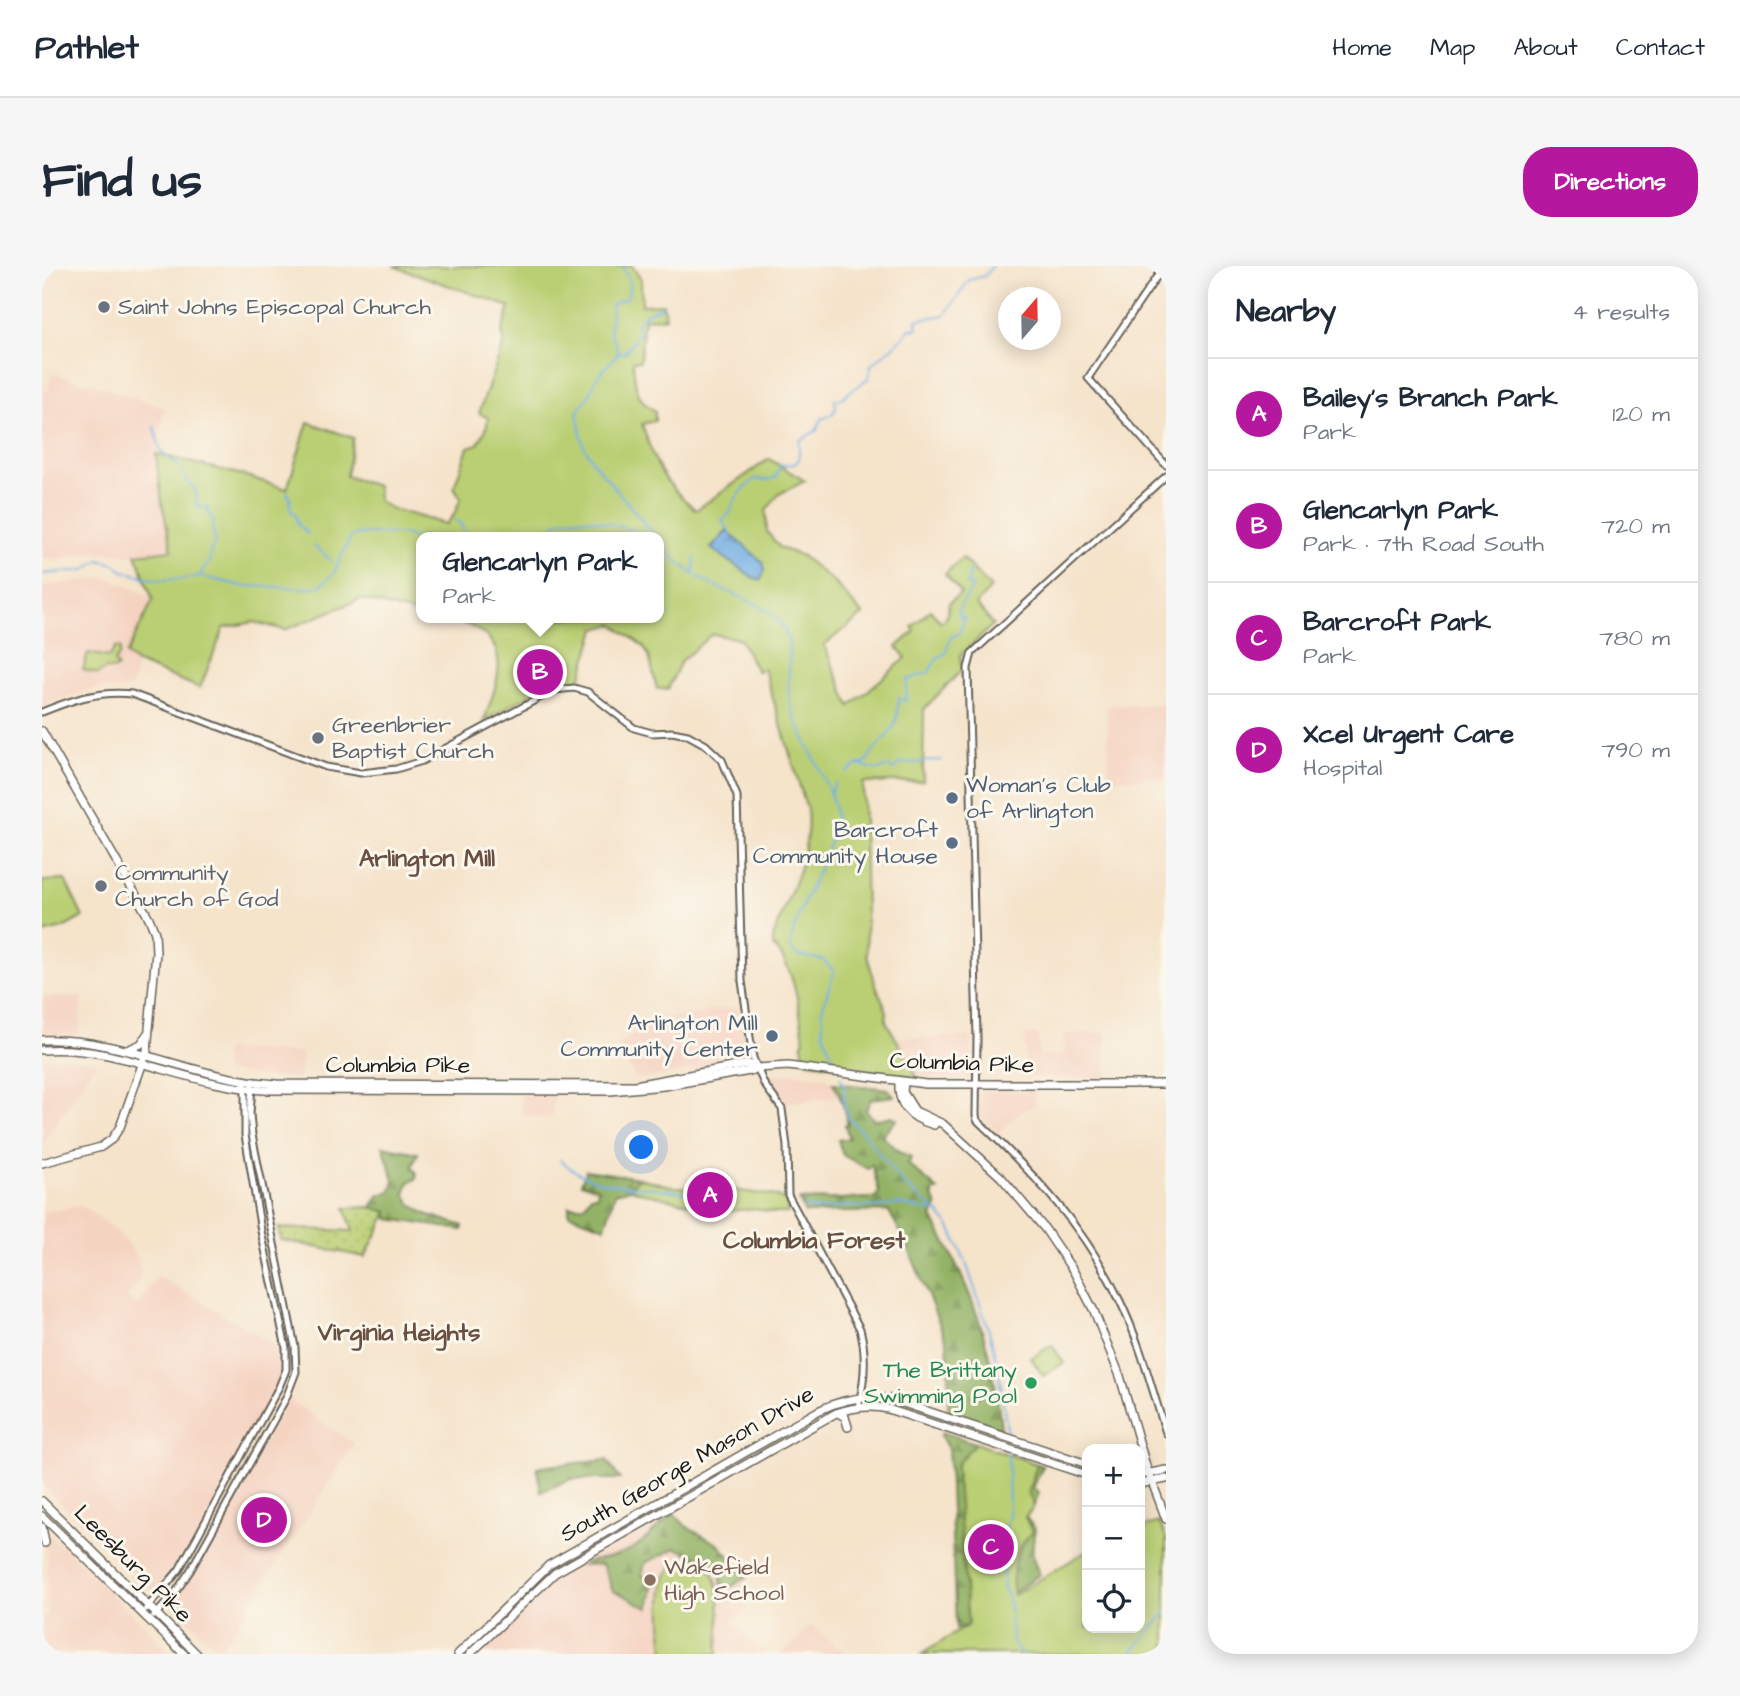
<!DOCTYPE html>
<meta charset="utf-8">
<style>
:root{--surface:#fff;--page:#f6f6f7;--text:#1f2937;--muted:#747a83;--line:#e0e1e3;--accent:#b5179e}
body{margin:0;font-family:"Architects Daughter",sans-serif;background:var(--page);color:var(--text)}
.controls{position:absolute;right:21px;bottom:21px;display:grid;overflow:hidden;border-radius:14px;box-shadow:0 4px 18px #0003}
.controls button{width:63px;height:63px;display:grid;place-items:center;padding:0;border:0;border-bottom:2px solid var(--line);background:var(--surface);color:var(--text);font:35px sans-serif}
.compass{position:absolute;left:956px;top:21px;width:63px;height:63px;border-radius:50%;background:var(--surface);box-shadow:0 4px 18px #0003;rotate:20deg}
.you{position:absolute;left:600px;top:882px;width:24px;height:24px;margin:-18px;border:5px solid #fff;border-radius:50%;background:#1a73e8;box-shadow:0 0 0 10px #1a73e833}
.badge{display:grid;place-items:center;width:46px;height:46px;border-radius:50%;background:var(--accent);color:#fff;font-size:23px;font-weight:700}
.pin{position:absolute;translate:-50% -50%;border:4px solid #fff;box-shadow:0 2px 7px #0006}
.popup{position:absolute;left:374px;top:266px;width:248px;height:91px;box-sizing:border-box;display:grid;place-content:center;border-radius:14px;background:var(--surface);filter:drop-shadow(0 2px 5px #0005);font-size:23px;white-space:nowrap;color:var(--muted)}
.popup b{font-size:26px;color:var(--text)}
.popup::after{content:'';position:absolute;left:50%;top:100%;margin-left:-14px;border:14px solid transparent;border-top-color:var(--surface)}
.list{margin:0;padding:0;list-style:none}
h2{display:flex;justify-content:space-between;align-items:center;height:91px;margin:0;padding:0 28px;font-size:30px}
h2 small{font-size:23px;font-weight:400;color:var(--muted)}
.list li{display:grid;grid-template-columns:46px 1fr auto;gap:21px;align-items:center;box-sizing:border-box;height:112px;padding:0 28px;border-top:2px solid var(--line)}
.list b{display:block;font-size:26px;white-space:nowrap}
.list p{margin:0;font-size:23px;white-space:nowrap;color:var(--muted)}
.list em{font-size:23px;font-style:normal;color:var(--muted)}
.icon{flex:none;width:38px;height:38px;fill:none;stroke:currentColor;stroke-width:2;stroke-linecap:round;stroke-linejoin:round}
.map{position:relative;flex:none;width:1124px;height:1388px;overflow:hidden;border-radius:28px}
header{display:flex;align-items:center;gap:42px;box-sizing:border-box;height:98px;padding:0 35px;background:var(--surface);border-bottom:2px solid var(--line)}
header strong{font-size:33px}
nav{display:flex;gap:38px;margin-inline-start:auto;font-size:24px}
.intro{display:flex;align-items:center;justify-content:space-between;box-sizing:border-box;height:168px;padding:0 42px}
h1{margin:0;font-size:49px}
.button{padding:18px 32px;border-radius:28px;background:var(--accent);color:#fff;font-size:24px;font-weight:700}
main{display:flex;gap:42px;padding:0 42px}
aside{flex:1;background:var(--surface);border-radius:28px;box-shadow:0 4px 18px #0003}
.map>svg:first-child{display:block}
.built{fill:#f5d3c1}
.grass{fill:url(#grass-dots);stroke:#6b7648;stroke-width:2}
.forest{fill:url(#forest-firs);stroke:#586740;stroke-width:2}
.park{fill:#bacf73;stroke:#6b7648;stroke-width:2}
.water{fill:url(#water-ripples);stroke:#486580;stroke-width:2}
.lines{fill:none;stroke-linecap:round;stroke-linejoin:round}
.stream{stroke:#73aee4;stroke-width:2}
.minor-casing{stroke:#686259;stroke-width:9}
.major-casing{stroke:#686259;stroke-width:10}
.minor{stroke:#fff;stroke-width:5}
.major{stroke:#fff;stroke-width:7}
.worship-dot{fill:#6b7280;stroke:#fbf7ec;stroke-width:2.5}
.service-dot{fill:#5c6f8a;stroke:#fbf7ec;stroke-width:2.5}
.leisure-dot{fill:#2e9e5b;stroke:#fbf7ec;stroke-width:2.5}
.education-dot{fill:#8d6e63;stroke:#fbf7ec;stroke-width:2.5}
.labels{text-anchor:middle;dominant-baseline:central;stroke-width:6;stroke-linejoin:round;paint-order:stroke}
.worship-label{font-size:23px;fill:#5b616d;stroke:#fbf7ec;text-anchor:start}
.service-label{font-size:23px;fill:#4e5e75;stroke:#fbf7ec;text-anchor:end}
.street-label{font-size:23px;fill:#1c1c1c;stroke:#fbf7ec}
.leisure-label{font-size:23px;fill:#27864d;stroke:#fbf7ec;text-anchor:end}
.education-label{font-size:23px;fill:#785e54;stroke:#fbf7ec;text-anchor:start}
.neighbourhood-label{font-size:24px;font-weight:bold;fill:#694f41;stroke:#fbf7ec}
</style>
<header>
<strong>Pathlet</strong>
<nav><a>Home</a><a>Map</a><a>About</a><a>Contact</a></nav>
</header>
<div class="intro"><h1>Find us</h1><a class="button">Directions</a></div>
<main>
<div class="map">
<svg width="1124" height="1388" viewBox="0 0 1124 1388">
<defs>
<pattern id="grass-dots" width="8" height="8" patternUnits="userSpaceOnUse" patternTransform="scale(1.75)"><rect width="8" height="8" fill="#bacf73"/><path d="M2 2h.1M6 6h.1" fill="none" stroke="#9fb163" stroke-width="1.8" stroke-linecap="round"/></pattern>
<pattern id="forest-firs" width="22" height="20" patternUnits="userSpaceOnUse" patternTransform="scale(1.75)"><rect width="22" height="20" fill="#93b265"/><path d="M5 1l3.5 6h-7zM16 11l3.5 6h-7z" fill="#7e9857"/></pattern>
<pattern id="water-ripples" width="26" height="14" patternUnits="userSpaceOnUse" patternTransform="scale(1.75)"><rect width="26" height="14" fill="#73aee4"/><path d="M2 4q2-2 4 0t4 0M15 11q2-2 4 0t4 0" fill="none" stroke="#5e8db8"/></pattern>
</defs>
<rect width="100%" height="100%" fill="#fbf7ec"/>
<filter id="ink" filterUnits="userSpaceOnUse"><feTurbulence type="fractalNoise" baseFrequency=".0143" numOctaves="2"/><feDisplacementMap in="SourceGraphic" scale="14" xChannelSelector="R" yChannelSelector="G"/><feConvolveMatrix kernelMatrix="1 2 1 2 8 2 1 2 1" color-interpolation-filters="sRGB"/></filter>
<filter id="wash" filterUnits="userSpaceOnUse"><feTurbulence type="fractalNoise" baseFrequency=".00686" numOctaves="4" result="noise"/><feDisplacementMap in="SourceGraphic" scale="28" xChannelSelector="R" yChannelSelector="G"/><feGaussianBlur stdDeviation="1.57" result="paint"/><feColorMatrix in="noise" values="0 0 0 0 0 0 0 0 0 0 0 0 0 0 0 0 0 1.4 0 .05"/><feComposite in="paint" operator="in"/></filter>
<g filter="url(#wash)">
<rect width="100%" height="100%" fill="#f5e3ca"/>
<g class="built">
<path d="M 11,107 L 42,117 L 44,116 L 122,142 L 114,188 L 120,237 L 130,284 L 87,289 L 49,285 L 17,293 L 0,292 L 0,125 L 5,126 Z"/>
<path d="M 62,311 L 109,330 L 111,334 L 84,389 L 95,397 L 90,422 L 52,423 L 0,440 L 0,321 Z"/>
<path d="M 1124,438 L 1124,512 L 1067,513 L 1065,440 Z"/>
<path d="M 0,731 L 39,731 L 37,769 L 0,770 Z"/>
<path d="M 695,741 L 699,744 L 704,795 L 594,814 L 575,780 L 613,754 Z"/>
<path d="M 1064,767 L 1065,810 L 1063,812 L 983,811 L 983,769 L 996,768 L 997,789 L 1022,789 L 1022,768 Z"/>
<path d="M 929,770 L 931,802 L 930,810 L 925,812 L 875,811 L 852,772 Z"/>
<path d="M 185,783 L 260,787 L 257,812 L 233,812 L 182,805 L 182,785 Z"/>
<path d="M 0,792 L 28,792 L 55,796 L 0,878 Z"/>
<path d="M 750,807 L 783,811 L 791,817 L 799,830 L 743,837 L 728,818 L 725,809 Z"/>
<path d="M 941,825 L 993,825 L 993,840 L 977,847 L 957,867 L 938,849 L 938,830 Z"/>
<path d="M 480,828 L 512,830 L 510,852 L 479,849 Z"/>
<path d="M 40,940 L 73,964 L 96,991 L 100,1010 L 85,1032 L 95,1039 L 116,1010 L 240,1083 L 242,1098 L 239,1113 L 150,1280 L 140,1289 L 114,1325 L 111,1325 L 0,1219 L 0,946 Z"/>
<path d="M 246,1133 L 312,1178 L 178,1385 L 129,1339 L 156,1299 Z"/>
<path d="M 630,1245 L 644,1260 L 677,1279 L 705,1310 L 703,1335 L 705,1344 L 690,1356 L 724,1388 L 445,1388 L 441,1383 L 514,1311 Z"/>
<path d="M 4,1264 L 131,1388 L 0,1388 L 0,1351 L 6,1350 Z"/>
<path d="M 770,1359 L 804,1388 L 740,1388 Z"/>
</g>
<path class="grass" d="M 329,941 L 346,946 L 323,991 L 239,974 L 236,962 L 311,965 L 303,942 Z"/>
<g class="forest">
<path d="M 791,817 L 846,823 L 852,830 L 829,833 L 824,844 L 832,854 L 850,850 L 855,853 L 840,870 L 859,887 L 870,891 L 866,898 L 896,924 L 890,927 L 895,940 L 890,951 C 930,1024 951,1079 959,1163 L 906,1146 L 907,1102 L 905,1076 L 866,981 L 847,945 L 763,947 L 757,934 L 833,932 L 837,926 L 830,899 L 826,903 L 801,889 L 796,874 L 807,872 L 803,859 L 806,858 C 801,843 800,829 791,817 Z"/>
<path d="M 341,880 L 376,887 L 370,901 L 375,907 L 374,913 L 367,916 L 363,928 L 370,939 L 384,948 L 421,960 L 420,964 L 346,953 L 346,946 L 329,941 L 337,929 L 349,926 L 352,914 Z"/>
<path d="M 544,904 L 597,912 L 590,920 L 590,923 L 573,927 L 563,961 L 527,948 L 527,940 L 542,940 L 549,929 L 555,929 L 556,922 L 539,917 Z"/>
<path d="M 900,1166 L 1001,1200 L 991,1222 L 997,1227 L 992,1240 L 984,1251 L 993,1263 C 990,1281 988,1293 998,1308 L 926,1359 L 914,1363 L 907,1197 L 906,1183 L 899,1170 Z"/>
<path d="M 565,1194 L 578,1213 L 529,1213 L 499,1226 L 495,1201 Z"/>
<path d="M 632,1248 L 644,1260 L 677,1279 L 705,1310 L 689,1321 L 679,1319 L 679,1310 L 666,1295 L 634,1282 L 603,1297 L 600,1309 L 612,1317 L 607,1342 C 593,1338 588,1330 571,1325 L 560,1298 L 540,1299 L 544,1296 C 561,1292 578,1290 593,1281 C 606,1273 617,1258 632,1248 Z"/>
</g>
<g class="park">
<path d="M 351,0 L 590,0 L 599,13 L 600,39 L 621,38 L 624,51 L 602,53 L 598,95 L 591,95 C 593,116 592,134 613,145 L 613,155 L 600,158 C 613,199 620,216 654,244 L 727,193 L 763,215 L 737,228 L 724,245 L 725,266 L 738,282 L 760,290 L 794,318 L 821,349 L 782,379 L 808,440 L 864,392 L 855,381 L 873,365 L 870,361 L 888,344 L 899,356 L 904,352 L 907,337 L 919,327 L 903,308 L 920,292 L 949,322 L 934,338 L 951,359 L 918,390 L 921,403 L 882,443 L 881,515 L 821,517 L 825,689 L 833,717 L 845,746 L 844,755 L 875,811 L 769,796 L 762,792 L 760,778 L 762,774 C 758,747 753,700 731,680 L 731,672 C 745,630 770,590 765,544 L 722,403 L 715,405 L 698,373 L 670,368 L 639,395 L 626,423 L 615,423 L 607,390 L 601,380 L 571,358 L 554,363 L 537,417 C 502,414 471,439 442,455 C 454,419 474,379 426,359 C 416,355 403,354 393,352 L 617,352 L 617,271 L 379,271 L 379,349 L 319,333 L 243,364 L 212,356 L 182,362 L 158,422 L 95,397 L 84,389 L 111,334 L 94,288 L 130,284 L 120,237 L 114,188 L 201,209 L 245,223 L 266,156 L 311,172 L 304,210 L 335,220 L 336,235 L 350,243 L 404,258 L 412,249 L 419,232 L 412,221 L 426,181 L 436,178 L 444,163 L 446,152 L 437,147 L 460,82 L 462,75 L 460,66 L 468,41 Z"/>
<path d="M 74,381 L 78,382 L 78,388 L 72,396 L 76,401 L 71,404 L 64,403 L 56,408 L 41,404 L 46,387 L 67,391 Z"/>
<path d="M 23,614 L 41,651 L 21,662 L 0,667 L 0,615 Z"/>
<path d="M 597,912 L 632,921 L 684,923 L 734,930 L 743,935 L 746,947 L 733,947 L 714,943 L 680,945 L 597,926 L 590,923 L 590,920 Z"/>
<path d="M 1010,1079 L 1022,1097 L 1001,1110 L 989,1092 Z"/>
<path d="M 933,1177 L 995,1198 L 986,1227 L 992,1240 L 983,1251 L 990,1266 C 973,1283 968,1305 972,1329 L 1045,1285 L 1045,1362 L 1098,1362 L 1098,1262 L 1117,1256 L 1124,1272 L 1124,1388 L 880,1388 L 926,1359 L 914,1199 Z"/>
<path d="M 649,1293 C 688,1296 676,1360 676,1388 L 622,1388 C 620,1370 617,1323 625,1308 C 630,1299 639,1294 649,1293 Z"/>
</g>
<path class="water" d="M 685,265 L 721,296 L 723,305 L 718,314 L 710,311 L 669,282 Z"/>
<g class="lines">
<g class="stream">
<path d="M 580,0 C 587,11 590,18 585,32 L 570,38 L 568,66 L 575,80 L 575,89 L 555,111 L 547,130 L 535,146 L 541,178 L 551,196 L 614,271"/>
<path d="M 575,87 L 582,87 L 599,66 L 594,58 C 600,49 608,44 620,41"/>
<path d="M 112,160 L 119,186 L 137,200 L 147,218 L 151,220 L 154,227 L 155,240 L 166,242 L 168,251 L 172,254 L 170,263 L 173,274 L 168,287 L 168,294 L 158,309"/>
<path d="M 246,226 L 245,229 L 248,230 L 249,246 L 253,247 L 256,258 L 266,268"/>
<path d="M 413,254 L 419,258 L 424,270 L 422,271"/>
<path d="M 689,268 L 680,254 C 692,248 688,239 696,230 C 701,223 707,218 713,213 L 727,214 L 734,211 L 739,199 L 753,198 L 757,193 L 757,175 L 774,165 L 780,153 L 789,149 L 794,143 L 793,134 L 798,133 L 827,112 L 829,99 L 850,82 L 869,62 L 873,64 L 876,61 L 874,54 L 903,49 L 927,14 L 943,10 L 950,0"/>
<path d="M 512,271 L 514,257 C 537,244 583,261 606,271"/>
<path d="M 617,275 C 630,294 655,312 675,321 C 695,330 721,338 736,354 C 757,378 742,410 748,437 C 755,469 798,528 793,556 C 785,600 755,637 748,681 L 754,689 L 781,694 L 792,705 L 780,744 L 781,766 L 795,802"/>
<path d="M 272,280 L 290,295"/>
<path d="M 652,305 L 653,292"/>
<path d="M 0,308 L 43,304 L 57,294 L 73,298 L 81,305 L 116,314 L 143,313 L 157,310 L 200,320 L 265,322 L 278,320 L 292,307 L 308,272 L 314,268 L 361,268 L 379,274"/>
<path d="M 817,499 L 836,504 L 846,500 L 852,504 L 859,497 C 873,498 886,494 900,494"/>
<path d="M 805,506 L 815,499 L 824,497 C 830,484 841,475 849,465 C 857,455 855,442 857,431 L 864,435 L 865,414 L 887,406 L 895,392 L 903,388 L 909,371 L 917,367 L 923,351 L 918,352 L 916,344 L 930,322 L 930,320 L 925,318 L 929,303"/>
<path d="M 788,528 L 793,517"/>
<path d="M 798,811 L 802,820 L 802,841 L 808,854 L 819,864 L 862,919 L 896,946 L 908,961 L 924,997 L 947,1065 L 956,1102 L 966,1170"/>
<path d="M 518,894 C 549,921 574,918 612,922 C 627,924 641,927 656,927"/>
<path d="M 763,941 L 778,944 L 802,940 L 837,941 L 857,938 L 892,946"/>
<path d="M 966,1186 L 967,1251 L 959,1278 L 962,1321 L 968,1339 L 970,1376 L 979,1388"/>
<path d="M 1088,1388 L 1124,1347"/>
</g>
</g>
</g>
<g filter="url(#ink)">
<g class="lines">
<defs>
<g id="minor">
<path d="M 1122,0 L 1046,112 L 1124,199"/>
<path d="M 1124,210 L 930,387 L 926,402 L 935,772 L 934,849 L 935,854 C 993,909 1043,961 1078,1035 C 1098,1076 1110,1123 1124,1167"/>
<path d="M 0,446 C 30,434 57,424 90,428 L 284,501 L 319,507 L 354,503 L 380,495 L 512,424 L 532,422 L 546,426 L 592,462 L 610,467 L 630,466 L 646,469 L 664,479 L 680,494 L 695,530 L 700,715 L 711,792 L 722,818 L 740,843 L 745,880 L 746,929 L 818,1063 C 825,1089 823,1115 816,1141"/>
<path d="M 104,1343 L 137,1304 L 237,1121 L 244,1104 L 244,1082 L 219,965 L 203,869 L 203,814"/>
<path d="M 112,1350 L 131,1330 L 148,1305 L 244,1132 L 254,1106 L 253,1081 L 210,869 L 208,848 L 210,820"/>
</g>
<g id="major">
<path d="M 0,465 L 107,652 L 113,667 L 114,686 L 105,785 L 78,861 L 70,873 L 59,881 L 0,897"/>
<path d="M 0,774 C 81,771 155,814 235,818 L 593,819 L 706,798 L 715,802"/>
<path d="M 0,784 C 77,778 147,821 223,824 L 568,825 L 622,820 L 708,805 L 715,802 L 746,800 L 884,818 L 1124,818"/>
<path d="M 85,784 L 99,778 L 105,768"/>
<path d="M 857,816 C 855,841 870,853 892,859"/>
<path d="M 862,817 L 861,826 L 873,845 L 901,858 L 959,911 L 1003,963 L 1032,1006 L 1052,1045 L 1078,1110 L 1104,1200 L 1124,1253"/>
<path d="M 796,1147 L 803,1151 L 806,1161"/>
<path d="M 1098,1209 L 1124,1204"/>
<path d="M 1098,1218 L 1124,1213"/>
<path d="M 0,1235 L 155,1388"/>
<path d="M 0,1250 L 142,1388"/>
<path d="M 0,1261 L 3,1277"/>
<path d="M 416,1388 L 507,1299 L 776,1145 C 799,1133 823,1129 849,1133 L 1045,1198"/>
<path d="M 428,1388 L 513,1307 L 794,1147 C 812,1141 828,1139 846,1143 L 1045,1209"/>
</g>
</defs>
<use href="#minor" class="minor-casing"/>
<use href="#major" class="major-casing"/>
<use href="#minor" class="minor"/>
<use href="#major" class="major"/>
</g>
</g>
<g class="worship-dot">
<circle cx="62" cy="41" r="7"/>
<circle cx="276" cy="472" r="7"/>
<circle cx="59" cy="620" r="7"/>
</g>
<g class="service-dot">
<circle cx="910" cy="532" r="7"/>
<circle cx="910" cy="577" r="7"/>
<circle cx="730" cy="770" r="7"/>
</g>
<circle class="leisure-dot" cx="989" cy="1117" r="7"/>
<circle class="education-dot" cx="608" cy="1314" r="7"/>
<g class="labels">
<g class="worship-label">
<text x="76" y="41">Saint Johns Episcopal Church</text>
<text x="290" y="459">Greenbrier<tspan x="290" dy="26">Baptist Church</tspan></text>
<text x="73" y="607">Community<tspan x="73" dy="26">Church of God</tspan></text>
</g>
<g class="service-label">
<text x="924" y="519" text-anchor="start">Woman's Club<tspan x="924" dy="26">of Arlington</tspan></text>
<text x="896" y="564">Barcroft<tspan x="896" dy="26">Community House</tspan></text>
<text x="716" y="757">Arlington Mill<tspan x="716" dy="26">Community Center</tspan></text>
</g>
<g class="street-label">
<text transform="translate(920 797) rotate(2)">Columbia Pike</text>
<text x="356" y="799">Columbia Pike</text>
<text transform="translate(645 1198) rotate(-30)">South George Mason Drive</text>
<text transform="translate(91 1298) rotate(45)">Leesburg Pike</text>
</g>
<g class="leisure-label">
<text x="975" y="1104">The Brittany<tspan x="975" dy="26">Swimming Pool</tspan></text>
</g>
<g class="education-label">
<text x="622" y="1301">Wakefield<tspan x="622" dy="26">High School</tspan></text>
</g>
<g class="neighbourhood-label">
<text x="385" y="593">Arlington Mill</text>
<text x="772" y="975">Columbia Forest</text>
<text x="357" y="1067">Virginia Heights</text>
</g>
</g>
</svg>
<div class="controls">
<button>+</button>
<button>−</button>
<button><svg class="icon" aria-label="locate" viewBox="0 0 24 24"><circle cx="12" cy="12" r="6"/><path d="M12 2v4M12 18v4M2 12h4M18 12h4"/></svg></button>
</div>
<svg class="compass" viewBox="-18 -18 36 36"><path d="M0-13l5 13h-10z" fill="#e53935"/><path d="M0 13l5-13h-10z" fill="#747a83"/></svg>
<div class="you"></div>
<div class="pin badge" style="left:668px;top:929px">A</div>
<div class="pin badge" style="left:498px;top:406px">B</div>
<div class="popup"><b>Glencarlyn Park</b>Park</div>
<div class="pin badge" style="left:949px;top:1281px">C</div>
<div class="pin badge" style="left:222px;top:1254px">D</div>
</div>
<aside>
<h2>Nearby<small>4 results</small></h2>
<ul class="list">
<li><span class="badge">A</span><div><b>Bailey's Branch Park</b><p>Park</p></div><em>120 m</em></li>
<li><span class="badge">B</span><div><b>Glencarlyn Park</b><p>Park · 7th Road South</p></div><em>720 m</em></li>
<li><span class="badge">C</span><div><b>Barcroft Park</b><p>Park</p></div><em>780 m</em></li>
<li><span class="badge">D</span><div><b>Xcel Urgent Care</b><p>Hospital</p></div><em>790 m</em></li>
</ul>
</aside>
</main>
